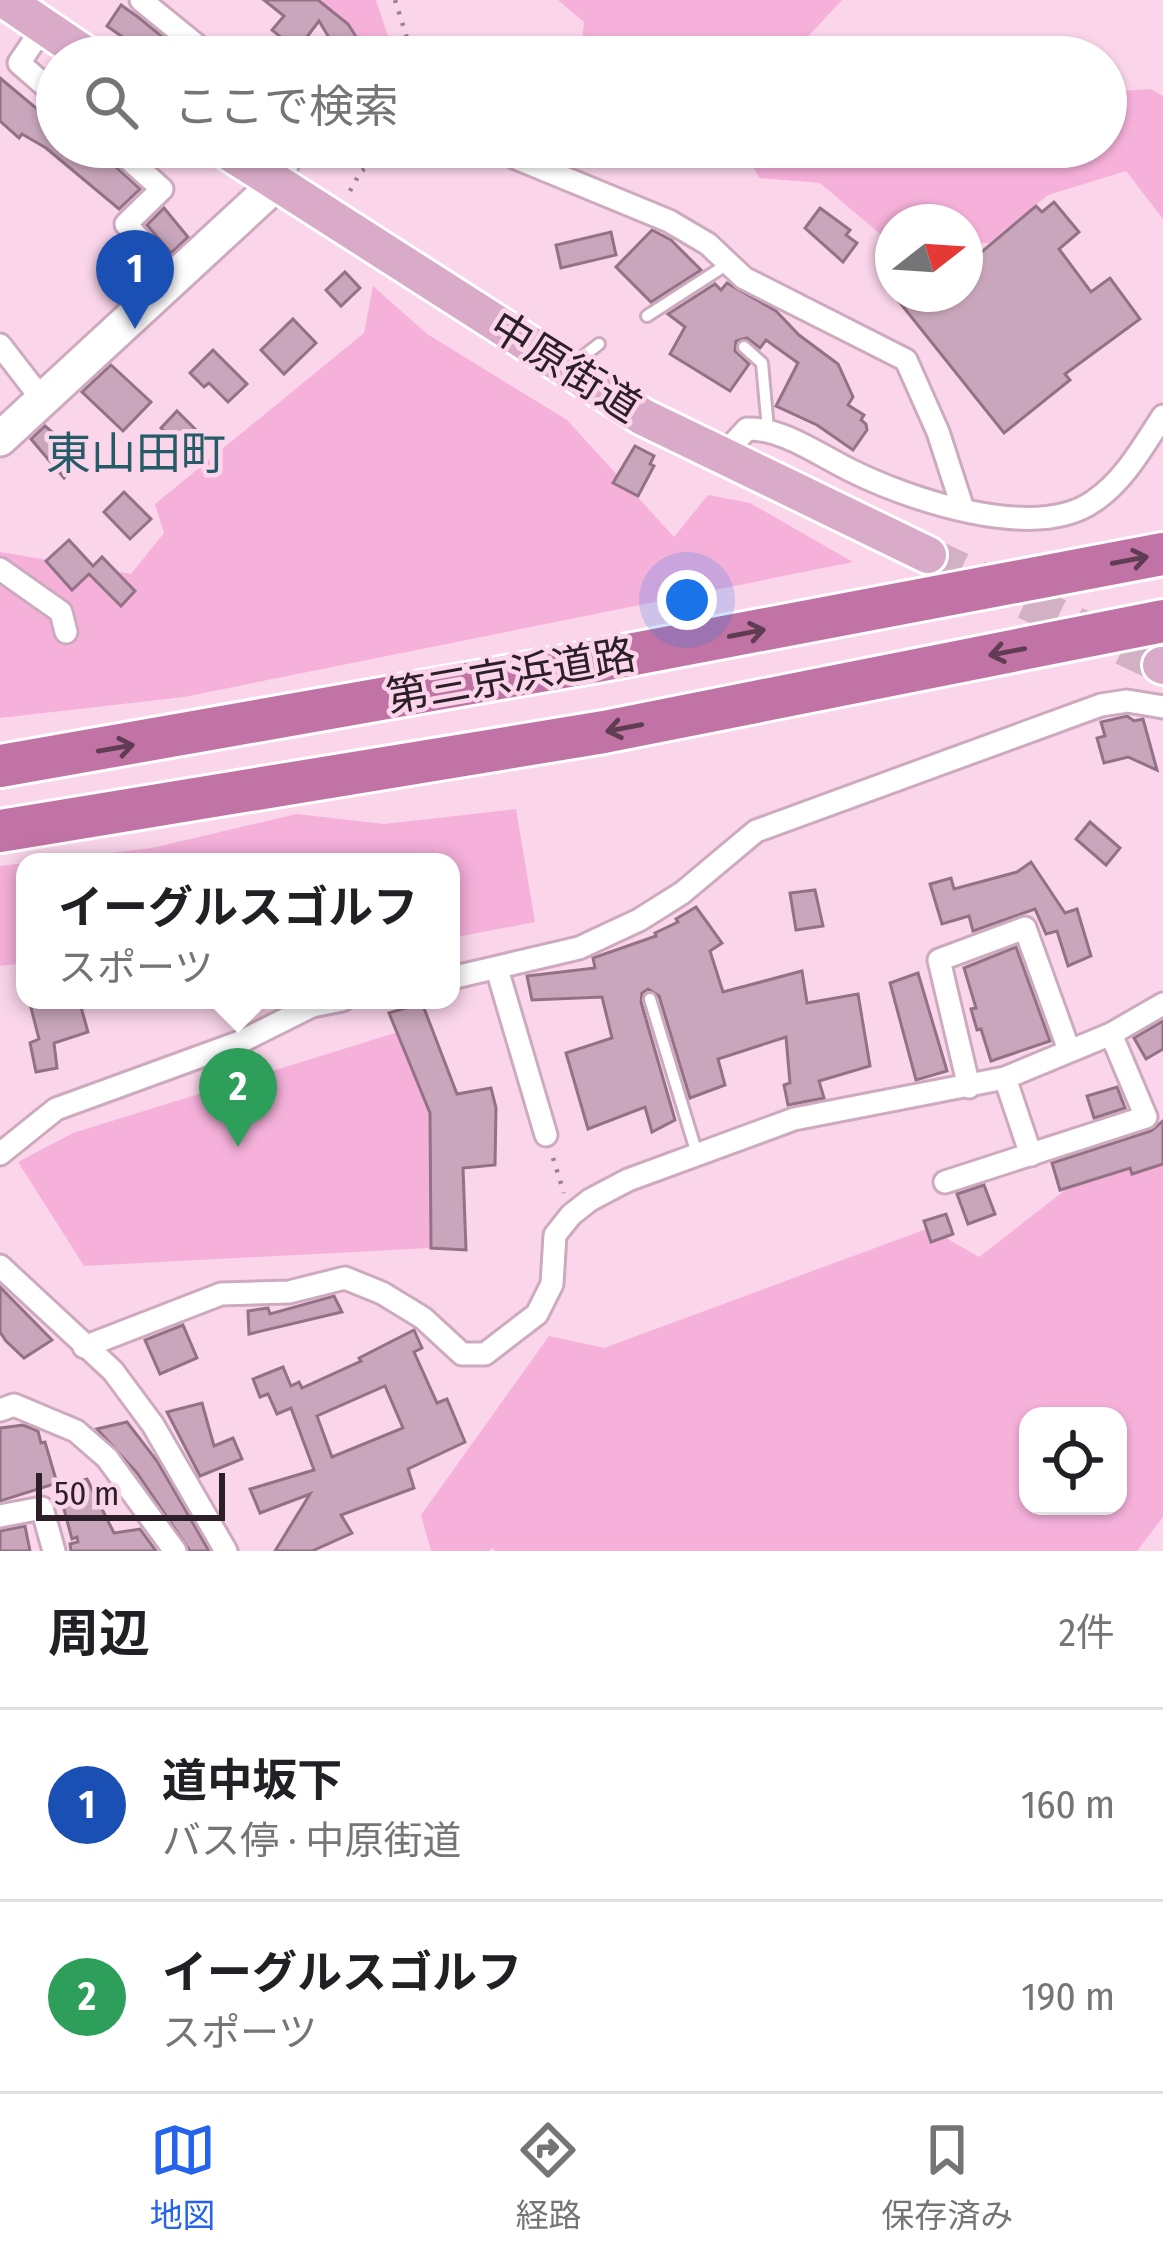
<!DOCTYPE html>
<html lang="ja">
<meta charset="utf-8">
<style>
:root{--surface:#fff;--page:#f6f6f6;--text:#202124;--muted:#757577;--line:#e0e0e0;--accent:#2563eb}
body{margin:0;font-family:"Fira Sans Condensed","Noto Sans JP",sans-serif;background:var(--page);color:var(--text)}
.controls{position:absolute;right:36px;bottom:36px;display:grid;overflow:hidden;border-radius:24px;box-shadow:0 3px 9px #0004}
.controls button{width:108px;height:108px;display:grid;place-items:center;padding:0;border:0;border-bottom:3px solid var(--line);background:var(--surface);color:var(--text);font:60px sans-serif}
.compass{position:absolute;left:875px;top:204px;width:108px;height:108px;border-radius:50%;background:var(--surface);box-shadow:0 3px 9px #0004;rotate:73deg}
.scale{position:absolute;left:36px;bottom:30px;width:189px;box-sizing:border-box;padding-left:12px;border:6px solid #2c1f27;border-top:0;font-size:33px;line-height:42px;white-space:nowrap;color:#2c1f27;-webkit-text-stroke:9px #fbd6eb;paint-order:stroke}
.you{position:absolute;left:687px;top:600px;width:42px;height:42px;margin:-30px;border:9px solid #fff;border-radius:50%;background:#1a73e8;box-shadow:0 0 0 18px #1a73e833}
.badge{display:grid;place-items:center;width:78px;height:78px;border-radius:50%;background:var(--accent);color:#fff;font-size:39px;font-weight:700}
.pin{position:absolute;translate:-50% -99px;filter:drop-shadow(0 3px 6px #0008)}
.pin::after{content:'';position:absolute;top:63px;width:42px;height:36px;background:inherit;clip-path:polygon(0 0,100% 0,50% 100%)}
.popup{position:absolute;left:16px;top:853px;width:444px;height:156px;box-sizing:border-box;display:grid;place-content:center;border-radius:24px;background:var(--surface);filter:drop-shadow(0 3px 9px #0005);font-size:39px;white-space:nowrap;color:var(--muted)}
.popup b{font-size:45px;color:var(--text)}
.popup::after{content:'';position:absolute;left:50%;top:100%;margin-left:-24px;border:24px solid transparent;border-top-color:var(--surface)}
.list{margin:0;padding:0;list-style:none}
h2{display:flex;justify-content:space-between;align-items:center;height:156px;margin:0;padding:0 48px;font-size:51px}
h2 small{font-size:39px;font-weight:400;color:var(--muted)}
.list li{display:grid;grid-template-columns:78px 1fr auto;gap:36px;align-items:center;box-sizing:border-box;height:192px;padding:0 48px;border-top:3px solid var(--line)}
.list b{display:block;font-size:45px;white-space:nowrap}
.list p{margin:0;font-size:39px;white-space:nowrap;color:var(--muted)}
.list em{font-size:39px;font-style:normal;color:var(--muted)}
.icon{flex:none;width:66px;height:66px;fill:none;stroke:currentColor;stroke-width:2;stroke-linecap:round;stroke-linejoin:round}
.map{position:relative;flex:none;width:1163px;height:1551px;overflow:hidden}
.search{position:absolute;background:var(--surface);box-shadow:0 3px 9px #0004;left:36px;right:36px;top:36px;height:132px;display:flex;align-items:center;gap:30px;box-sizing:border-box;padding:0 42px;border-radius:66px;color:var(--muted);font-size:45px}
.sheet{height:540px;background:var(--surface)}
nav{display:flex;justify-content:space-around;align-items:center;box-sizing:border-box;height:168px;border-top:3px solid var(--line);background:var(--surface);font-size:33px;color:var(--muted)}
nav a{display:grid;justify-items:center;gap:6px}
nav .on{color:var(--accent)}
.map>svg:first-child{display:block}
.green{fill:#f6b1db;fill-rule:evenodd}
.building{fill:#c9a6bb;stroke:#937285;stroke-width:3;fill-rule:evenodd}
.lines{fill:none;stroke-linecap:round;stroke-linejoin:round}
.primary-tunnel{stroke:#d2b1c4;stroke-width:36;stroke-dasharray:36 18;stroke-linecap:butt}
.lane-casing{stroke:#ceaabf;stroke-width:16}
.street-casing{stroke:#ceaabf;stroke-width:27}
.secondary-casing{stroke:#ceaabf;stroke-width:39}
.primary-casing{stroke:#fff;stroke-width:42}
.highway-casing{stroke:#fff;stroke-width:48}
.path{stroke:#9b8190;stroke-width:4.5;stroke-dasharray:3 9;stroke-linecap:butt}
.lane{stroke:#fff;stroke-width:10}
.street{stroke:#fff;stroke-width:21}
.secondary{stroke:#fff;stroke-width:33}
.primary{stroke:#d9abc8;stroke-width:36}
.highway{stroke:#c073a4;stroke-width:42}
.oneway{stroke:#603c53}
.labels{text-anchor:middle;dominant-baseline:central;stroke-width:9;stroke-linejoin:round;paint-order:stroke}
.street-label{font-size:42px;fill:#2c1f27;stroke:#fbd6eb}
.neighbourhood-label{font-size:45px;fill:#245b66;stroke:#fbd6eb}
</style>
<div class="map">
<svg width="1163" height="1551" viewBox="0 0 1163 1551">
<rect width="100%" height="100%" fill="#fbd6eb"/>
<g class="green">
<path d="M 300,0 L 376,0 L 395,57 L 357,57 Z"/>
<path d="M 558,0 L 842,0 L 789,57 L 580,57 L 584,22 Z"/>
<path d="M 1151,89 L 1163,96 L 1163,219 L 1126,171 L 1048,195 L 989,243 L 965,244 L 965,222 L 893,222 L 893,245 L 820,183 L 759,178 L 743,147 L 1106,147 L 1106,92 Z"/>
<path d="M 373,286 L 427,334 L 567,420 L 674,537 L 708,495 L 750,503 L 853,562 L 184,697 L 0,718 L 0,552 L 131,574 L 164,533 L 155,504 L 364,333 Z"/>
<path d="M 516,809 L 535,922 L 451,938 L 451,862 L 34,862 L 152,848 L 297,814 L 384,824 Z"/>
<path d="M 25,863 L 25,963 L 0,966 L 0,866 Z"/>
<path d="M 398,1032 L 430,1113 L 431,1248 L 84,1266 L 18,1162 L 73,1133 Z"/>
<path d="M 1105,1159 L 1152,1169 L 1163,1164 L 1163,1517 L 1137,1551 L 495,1551 L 493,1548 L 489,1551 L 431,1551 L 421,1515 L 549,1336 L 604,1348 L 929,1228 L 979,1257 ZM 1028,1416 L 1118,1416 L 1118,1506 L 1028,1506 Z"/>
</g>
<g class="building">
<path d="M 264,0 L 318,0 L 348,24 L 360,43 L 340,56 L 319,21 L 297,50 L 272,30 L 284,16 Z"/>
<path d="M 121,5 L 138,17 L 187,57 L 151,57 L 107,26 Z"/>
<path d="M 0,78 L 43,114 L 48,108 L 57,111 L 57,147 L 94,147 L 140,189 L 119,209 L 46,148 L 22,134 L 19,138 L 0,121 Z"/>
<path d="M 1054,202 L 1079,232 L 1059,249 L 1091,292 L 1110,278 L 1140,319 L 1065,374 L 1070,380 L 1004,433 L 893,294 L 965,294 L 965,266 L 1036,206 L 1042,212 Z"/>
<path d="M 164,208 L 188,237 L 171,253 L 147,225 Z"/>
<path d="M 820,208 L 850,230 L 846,235 L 857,243 L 843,262 L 805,228 Z"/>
<path d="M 652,230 L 671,240 L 701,270 L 651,302 L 616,267 Z"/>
<path d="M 611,232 L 616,255 L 561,268 L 556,245 Z"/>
<path d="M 345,272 L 360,288 L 341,306 L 326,290 Z"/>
<path d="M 727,283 L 776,311 L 799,335 L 838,364 L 853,397 L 848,405 L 864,415 L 861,420 L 866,424 L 867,430 L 853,450 L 817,425 L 776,406 L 798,363 L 766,340 L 760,348 L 747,338 L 736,341 L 735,351 L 749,364 L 730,391 L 670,354 L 685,327 L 668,314 L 715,284 L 721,290 Z"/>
<path d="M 293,319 L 316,343 L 284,374 L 261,350 Z"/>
<path d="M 213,350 L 247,384 L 228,402 L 209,383 L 204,387 L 190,373 Z"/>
<path d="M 111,365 L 151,402 L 123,431 L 82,392 Z"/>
<path d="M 177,411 L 205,439 L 188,455 L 161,428 Z"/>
<path d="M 45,426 L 83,458 L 64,478 L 31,439 Z"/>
<path d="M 635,446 L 654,456 L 650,464 L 654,466 L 638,496 L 613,483 Z"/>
<path d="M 124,492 L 151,519 L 130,539 L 104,512 Z"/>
<path d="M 69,540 L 93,566 L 102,557 L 135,591 L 121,606 L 89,574 L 72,590 L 46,561 Z"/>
<path d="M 1127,716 L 1134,721 L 1143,719 L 1157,770 L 1128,757 L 1104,763 L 1097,738 L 1105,736 L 1101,722 Z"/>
<path d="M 1090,822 L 1120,848 L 1106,865 L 1076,839 Z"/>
<path d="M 1031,862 L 1065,913 L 1077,909 L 1091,956 L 1068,966 L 1057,931 L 1046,934 L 1035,909 L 973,931 L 969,916 L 942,924 L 930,884 L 951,878 L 954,889 L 1017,872 Z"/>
<path d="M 815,890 L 823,926 L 796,930 L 790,893 Z"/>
<path d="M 696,907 L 722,943 L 710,951 L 723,992 L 802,971 L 807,1003 L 858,994 L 870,1066 L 819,1081 L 824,1098 L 788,1105 L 784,1085 L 790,1083 L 786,1037 L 718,1059 L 725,1085 L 690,1098 L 659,996 L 648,989 L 642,993 L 641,1002 L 675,1120 L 652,1132 L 645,1107 L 588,1129 L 566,1053 L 612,1038 L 602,997 L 532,1000 L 527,976 L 595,968 L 593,958 L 656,936 L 655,933 L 678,922 L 676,919 Z"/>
<path d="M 1016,947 L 1050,1041 L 991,1061 L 981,1029 L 977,1030 L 971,1009 L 976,1008 L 964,968 Z"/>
<path d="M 918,973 L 947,1071 L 916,1080 L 890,983 Z"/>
<path d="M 29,1000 L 79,1000 L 88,1032 L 54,1043 L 57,1068 L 36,1072 L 30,1043 L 39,1039 Z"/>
<path d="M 422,1003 L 457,1094 L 491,1088 L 496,1108 L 495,1165 L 463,1168 L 466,1250 L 431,1248 L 430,1113 L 389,1013 Z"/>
<path d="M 1163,1021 L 1163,1049 L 1146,1059 L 1134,1038 Z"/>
<path d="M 1117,1087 L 1125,1108 L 1094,1118 L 1087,1096 Z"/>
<path d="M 1163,1121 L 1163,1164 L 1132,1174 L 1130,1168 L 1060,1190 L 1052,1163 L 1151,1131 Z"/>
<path d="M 984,1185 L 995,1214 L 968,1224 L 957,1194 Z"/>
<path d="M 946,1214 L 953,1234 L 931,1242 L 924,1221 Z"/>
<path d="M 0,1287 L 52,1340 L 24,1358 L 6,1341 L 0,1332 Z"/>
<path d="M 334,1296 L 342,1312 L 249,1334 L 248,1311 L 268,1308 L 270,1314 Z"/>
<path d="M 183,1325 L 197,1358 L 160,1374 L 145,1340 Z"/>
<path d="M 414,1330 L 422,1348 L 414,1352 L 437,1403 L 447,1399 L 465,1442 L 408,1469 L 414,1488 L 341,1515 L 352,1533 L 312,1551 L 275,1551 L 310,1494 L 260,1513 L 250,1489 L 314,1470 L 291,1408 L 277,1414 L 268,1394 L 260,1397 L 253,1379 L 283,1367 L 291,1386 L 299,1382 L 302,1388 L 361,1361 L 359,1358 ZM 385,1386 L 403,1428 L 332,1457 L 317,1416 Z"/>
<path d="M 202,1403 L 214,1446 L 233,1438 L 242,1459 L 200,1476 L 167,1412 Z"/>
<path d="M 127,1422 L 157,1461 L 209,1551 L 190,1551 L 137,1473 L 97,1429 Z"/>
<path d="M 23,1425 L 38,1431 L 41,1443 L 45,1442 L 57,1483 L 0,1501 L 0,1428 Z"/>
<path d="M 87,1479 L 114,1533 L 140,1529 L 156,1551 L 71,1551 L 70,1544 L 78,1542 L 77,1537 L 72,1539 L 58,1487 Z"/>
<path d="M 25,1526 L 30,1551 L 0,1551 L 0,1531 Z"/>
</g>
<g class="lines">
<path class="primary-tunnel" d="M 928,555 L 1161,665"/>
<defs>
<g id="lane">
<path d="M 647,316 L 729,263"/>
<path d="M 744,347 L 762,363 L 768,429"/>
<path d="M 573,364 L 599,344"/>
<path d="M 650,999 L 697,1154"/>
</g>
<g id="street">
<path d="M 141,0 L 211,57"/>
<path d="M 44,26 L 19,63 L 57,96"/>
<path d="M 115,147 L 162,189 L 126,224 L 172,277"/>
<path d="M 516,158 L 669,221 L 708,244 L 744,278 L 906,360 L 938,432 L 963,509"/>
<path d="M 276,184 L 291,158 L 291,147"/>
<path d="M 0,345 L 41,398"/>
<path d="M 722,456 L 747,429 C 782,428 816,453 848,469 C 907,499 1035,543 1094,501 C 1125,480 1143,446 1163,416"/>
<path d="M 0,569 L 61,612 L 66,632"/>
<path d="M 497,969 L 546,1135"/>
<path d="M 451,978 L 579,948 L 639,920 L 682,893 L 756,831 L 1101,705 L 1127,701 L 1163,707"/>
<path d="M 1005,1078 L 1031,1155"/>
<path d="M 969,1087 L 939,960 L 1025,928 L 1069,1050"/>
<path d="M 0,1154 L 56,1109 L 240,1042 L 312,1006 L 342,1000"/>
<path d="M 945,1182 L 1146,1117 L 1111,1034"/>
<path d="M 0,1266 L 113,1371 L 153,1425 L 226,1551"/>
<path d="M 84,1347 L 221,1294 L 289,1292 L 345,1278 L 382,1293 L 423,1318 L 462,1354 L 485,1354 L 537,1314 L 552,1284 L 555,1235 L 571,1215 L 590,1200 L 628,1180 L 794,1119 L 1005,1078 L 1111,1034 L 1163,1004"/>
<path d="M 0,1410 L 14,1405 L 76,1431 L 107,1458 L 175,1551"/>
<path d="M 0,1516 L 42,1508 L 54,1551"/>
</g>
<path id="secondary" d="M 0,439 L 276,184"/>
<g id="primary">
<path d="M 5,0 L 89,57"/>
<path d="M 221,147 L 643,417 L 928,555"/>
<path d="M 1161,665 L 1163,666"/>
</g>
<g id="highway">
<path d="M 0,766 L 597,661 L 1163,554"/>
<path d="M 0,831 L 604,732 L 1163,621"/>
</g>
</defs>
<use href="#lane" class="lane-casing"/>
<use href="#street" class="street-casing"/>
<use href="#secondary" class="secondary-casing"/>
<use href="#primary" class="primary-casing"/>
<use href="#highway" class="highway-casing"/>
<g class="path">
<path d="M 395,0 L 413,57"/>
<path d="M 350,191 L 361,171 L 403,147"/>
<path d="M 553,1158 L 564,1193"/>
</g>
<use href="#lane" class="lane"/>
<use href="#street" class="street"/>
<use href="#secondary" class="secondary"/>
<use href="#primary" class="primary"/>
<use href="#highway" class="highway"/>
</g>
<defs><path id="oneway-shaft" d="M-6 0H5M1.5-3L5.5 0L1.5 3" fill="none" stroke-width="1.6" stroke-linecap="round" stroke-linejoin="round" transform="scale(3)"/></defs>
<g class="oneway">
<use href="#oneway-shaft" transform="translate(1130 560) rotate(-11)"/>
<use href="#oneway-shaft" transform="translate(747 633) rotate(-11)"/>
<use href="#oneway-shaft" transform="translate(1007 652) rotate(169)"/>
<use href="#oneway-shaft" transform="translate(624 728) rotate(169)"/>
<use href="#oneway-shaft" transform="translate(116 748) rotate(-10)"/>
</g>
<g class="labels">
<g class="street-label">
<text transform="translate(565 367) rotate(32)">中原街道</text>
<text transform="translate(511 676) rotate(-10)">第三京浜道路</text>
</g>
<g class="neighbourhood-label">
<text x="136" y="454">東山田町</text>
</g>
</g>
</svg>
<div class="controls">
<button><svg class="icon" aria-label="locate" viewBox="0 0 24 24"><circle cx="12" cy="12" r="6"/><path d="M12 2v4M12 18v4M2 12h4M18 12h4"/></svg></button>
</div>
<svg class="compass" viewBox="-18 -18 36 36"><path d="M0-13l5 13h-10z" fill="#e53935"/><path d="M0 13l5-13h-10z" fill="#757577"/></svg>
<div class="scale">50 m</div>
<div class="you"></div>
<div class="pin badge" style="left:135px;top:329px;background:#1a4fb4">1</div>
<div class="pin badge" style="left:238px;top:1147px;background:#2e9e5b">2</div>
<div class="popup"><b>イーグルスゴルフ</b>スポーツ</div>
<div class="search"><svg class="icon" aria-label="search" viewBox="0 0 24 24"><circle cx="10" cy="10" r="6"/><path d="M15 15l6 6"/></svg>ここで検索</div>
</div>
<section class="sheet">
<h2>周辺<small>2件</small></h2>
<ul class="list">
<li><span class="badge" style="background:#1a4fb4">1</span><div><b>道中坂下</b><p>バス停 · 中原街道</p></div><em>160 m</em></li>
<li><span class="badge" style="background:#2e9e5b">2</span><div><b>イーグルスゴルフ</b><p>スポーツ</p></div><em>190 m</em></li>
</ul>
</section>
<nav>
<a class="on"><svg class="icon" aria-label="map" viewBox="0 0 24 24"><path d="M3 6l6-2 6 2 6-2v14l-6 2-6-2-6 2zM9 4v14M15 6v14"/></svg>地図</a>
<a><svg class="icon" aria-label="directions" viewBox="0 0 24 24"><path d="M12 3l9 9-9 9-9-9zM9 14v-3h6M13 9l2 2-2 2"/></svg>経路</a>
<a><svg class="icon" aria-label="saved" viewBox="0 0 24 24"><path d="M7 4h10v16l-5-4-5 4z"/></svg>保存済み</a>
</nav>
